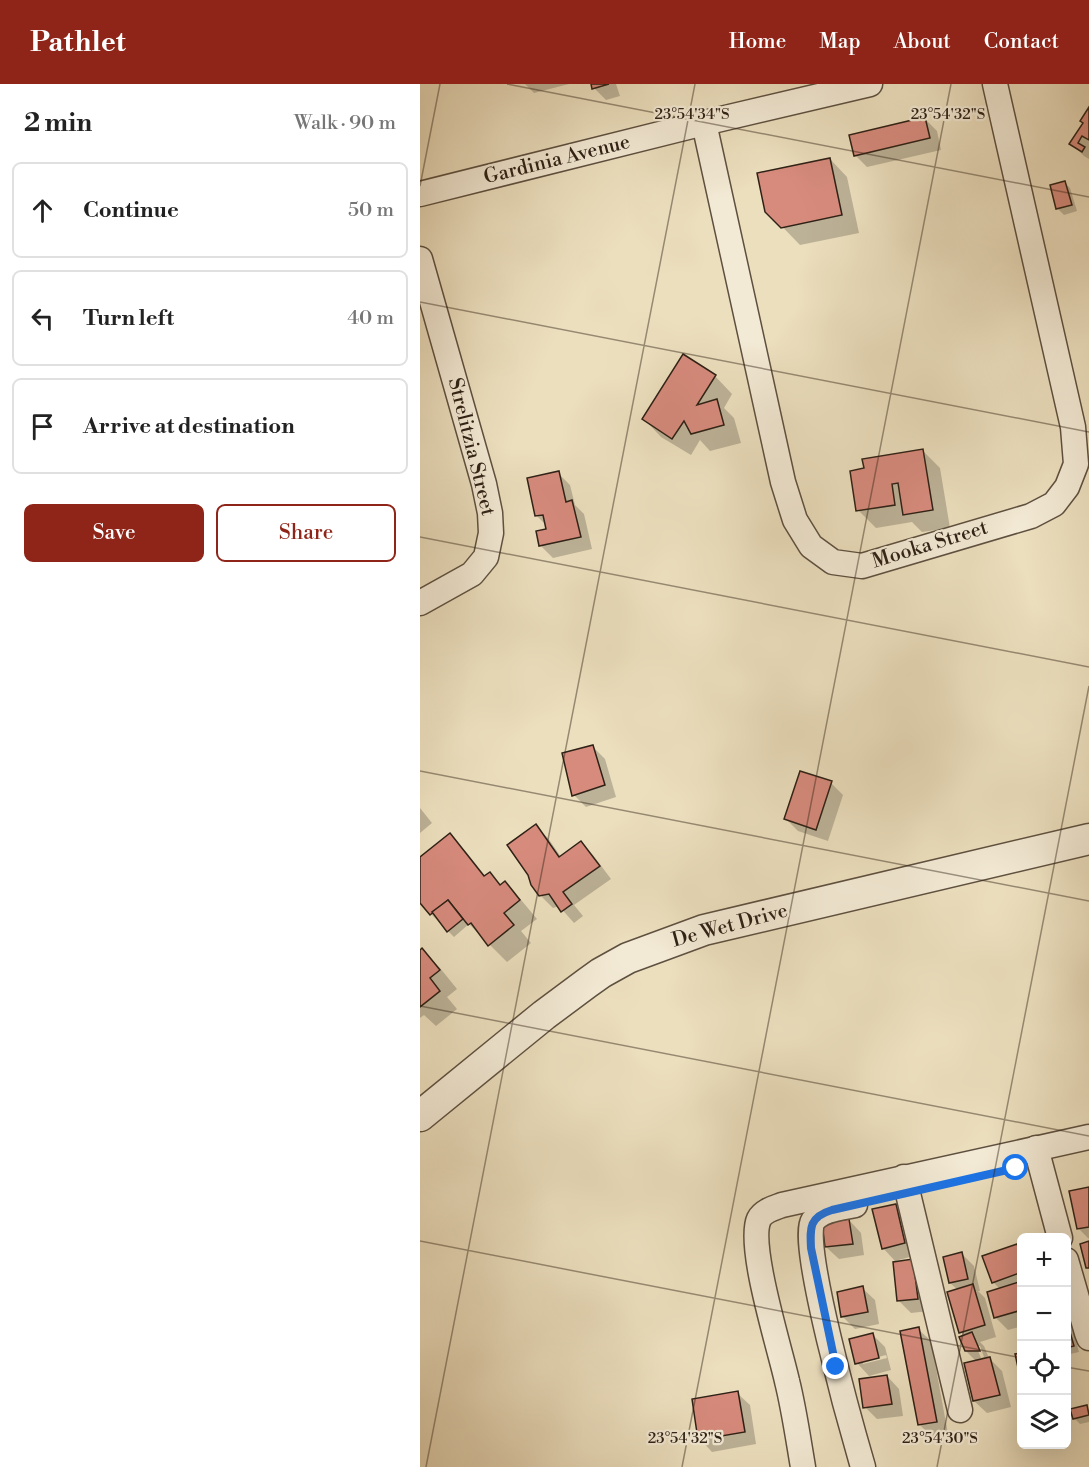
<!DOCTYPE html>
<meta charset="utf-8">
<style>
:root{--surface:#fff;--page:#f6f6f6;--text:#222;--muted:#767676;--line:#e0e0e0;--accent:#8f2418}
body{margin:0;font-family:"Libre Bodoni",serif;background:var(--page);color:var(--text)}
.controls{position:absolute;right:18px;bottom:18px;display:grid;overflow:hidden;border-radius:9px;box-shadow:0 6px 24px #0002}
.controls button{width:54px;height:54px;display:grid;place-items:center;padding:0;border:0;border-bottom:2px solid var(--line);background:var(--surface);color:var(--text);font:30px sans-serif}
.stop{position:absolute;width:18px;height:18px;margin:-14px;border:4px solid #1a73e8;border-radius:50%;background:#fff}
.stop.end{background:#1a73e8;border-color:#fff;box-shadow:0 2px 6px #0008}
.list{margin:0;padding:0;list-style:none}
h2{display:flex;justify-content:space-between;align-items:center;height:78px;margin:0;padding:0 24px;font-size:26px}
h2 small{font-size:20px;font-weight:400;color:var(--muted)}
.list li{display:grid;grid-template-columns:39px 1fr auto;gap:18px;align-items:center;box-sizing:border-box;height:96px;margin:0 12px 12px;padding:0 12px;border:2px solid var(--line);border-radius:9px}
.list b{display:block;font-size:22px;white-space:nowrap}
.list em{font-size:20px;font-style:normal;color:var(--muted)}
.actions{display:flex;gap:12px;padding:18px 24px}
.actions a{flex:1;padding:14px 0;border:2px solid var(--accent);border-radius:9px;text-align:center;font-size:21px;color:var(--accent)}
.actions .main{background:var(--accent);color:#fff}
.icon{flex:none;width:33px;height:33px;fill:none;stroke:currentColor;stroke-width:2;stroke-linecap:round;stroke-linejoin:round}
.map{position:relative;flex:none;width:669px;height:1383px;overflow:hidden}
header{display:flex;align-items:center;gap:36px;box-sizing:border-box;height:84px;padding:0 30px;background:var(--accent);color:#fff}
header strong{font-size:28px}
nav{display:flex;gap:33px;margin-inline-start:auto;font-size:21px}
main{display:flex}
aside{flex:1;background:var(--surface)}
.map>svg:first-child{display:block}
.shadow{fill:#0003;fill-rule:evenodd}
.building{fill:#d78b7d;stroke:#2e2116;stroke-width:1.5}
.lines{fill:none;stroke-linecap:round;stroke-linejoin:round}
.minor-casing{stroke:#5e5040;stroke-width:27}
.tertiary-casing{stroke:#5e5040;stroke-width:33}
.minor{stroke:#f3ead5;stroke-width:24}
.tertiary{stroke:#f3ead5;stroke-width:30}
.route{stroke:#1a73e8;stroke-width:8}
.ticks{fill:none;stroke:#2e2116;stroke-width:1.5;stroke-opacity:0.45}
.labels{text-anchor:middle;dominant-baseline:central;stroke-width:4.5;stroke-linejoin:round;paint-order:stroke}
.street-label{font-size:20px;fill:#2e2116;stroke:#f3ead5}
.ticks-label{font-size:15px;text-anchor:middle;fill:#2e2116;stroke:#f3ead5;stroke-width:4.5;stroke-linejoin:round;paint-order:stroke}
</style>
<header>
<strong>Pathlet</strong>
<nav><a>Home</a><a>Map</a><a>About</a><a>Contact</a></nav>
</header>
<main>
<aside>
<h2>2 min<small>Walk · 90 m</small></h2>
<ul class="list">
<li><svg class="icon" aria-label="ahead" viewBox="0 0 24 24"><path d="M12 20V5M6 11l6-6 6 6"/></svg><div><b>Continue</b></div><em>50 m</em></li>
<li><svg class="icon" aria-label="left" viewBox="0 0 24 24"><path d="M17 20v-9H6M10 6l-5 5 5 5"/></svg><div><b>Turn left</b></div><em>40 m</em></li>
<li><svg class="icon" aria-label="arrive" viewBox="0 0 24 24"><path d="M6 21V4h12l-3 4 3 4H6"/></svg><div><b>Arrive at destination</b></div></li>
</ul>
<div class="actions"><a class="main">Save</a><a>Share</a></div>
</aside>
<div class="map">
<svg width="669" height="1383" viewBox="0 0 669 1383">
<rect width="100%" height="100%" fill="#ecdfbe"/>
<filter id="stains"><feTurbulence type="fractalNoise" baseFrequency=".00333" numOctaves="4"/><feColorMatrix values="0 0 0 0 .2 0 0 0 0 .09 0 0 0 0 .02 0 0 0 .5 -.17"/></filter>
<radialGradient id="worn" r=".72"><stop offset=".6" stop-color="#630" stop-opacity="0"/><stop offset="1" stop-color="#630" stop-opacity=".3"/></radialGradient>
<g class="shadow">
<path d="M 105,0 L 149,0 L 114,9 Z"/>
<path d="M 173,0 L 196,0 L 200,12 L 186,16 L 174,4 Z"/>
<path d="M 669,25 L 669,75 L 664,72 L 651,60 L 664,39 Z"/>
<path d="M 504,34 L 517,47 L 521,66 L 447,83 L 435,71 Z"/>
<path d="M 410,75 L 427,93 L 439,149 L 380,161 L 347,127 Z"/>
<path d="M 644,98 L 650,104 L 657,127 L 644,131 L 638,125 L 631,102 Z"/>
<path d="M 295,292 L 312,310 L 304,324 L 314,334 L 321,359 L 290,367 L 280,356 L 271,371 L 241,353 L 224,335 Z"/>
<path d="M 503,367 L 520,384 L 530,444 L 502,448 L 492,438 L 456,444 L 438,426 Z"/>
<path d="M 138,389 L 150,401 L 155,421 L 164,430 L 172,465 L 133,474 L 121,462 L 128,446 L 127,442 L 117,432 Z"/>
<path d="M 172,662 L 185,675 L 196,713 L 166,723 L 154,711 Z"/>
<path d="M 411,699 L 423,711 L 408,757 L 378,747 L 366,735 Z"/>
<path d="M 0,724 L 12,739 L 0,749 Z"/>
<path d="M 115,742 L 128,754 L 141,773 L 161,759 L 173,771 L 191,795 L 154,821 L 163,832 L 154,839 L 139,822 L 133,824 L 120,811 Z"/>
<path d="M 30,751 L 47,769 L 66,793 L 70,790 L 82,802 L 85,799 L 102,817 L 117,835 L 101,847 L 111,859 L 87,878 L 49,840 L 34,853 L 11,830 L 0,816 L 0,775 Z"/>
<path d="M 2,866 L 20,884 L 37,905 L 27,913 L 37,925 L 16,942 L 4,931 L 0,934 L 0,868 Z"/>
<path d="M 669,1105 L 669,1155 L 658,1144 Z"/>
<path d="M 476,1121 L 488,1134 L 497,1171 L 475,1177 L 463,1164 Z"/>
<path d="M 429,1136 L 441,1149 L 444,1171 L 419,1175 L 406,1163 Z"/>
<path d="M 596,1161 L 602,1167 L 602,1242 L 588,1246 L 576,1234 L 580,1205 L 573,1198 Z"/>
<path d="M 542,1170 L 554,1182 L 560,1207 L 558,1207 L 565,1214 L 576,1253 L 560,1258 L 564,1262 L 569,1274 L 582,1287 L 591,1323 L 567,1329 L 554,1317 L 557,1278 L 546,1267 L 545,1252 L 541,1248 L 538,1206 L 530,1199 ZM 556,1262 L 560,1262 L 564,1273 L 561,1274 Z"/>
<path d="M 493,1177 L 509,1227 L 491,1229 L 479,1217 Z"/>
<path d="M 442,1204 L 455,1216 L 459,1240 L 435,1245 L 423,1233 Z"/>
<path d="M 646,1234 L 651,1239 L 659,1268 L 646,1271 Z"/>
<path d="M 498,1245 L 511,1257 L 528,1350 L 512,1353 L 500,1341 Z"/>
<path d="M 453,1251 L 465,1263 L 471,1286 L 449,1292 L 437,1279 ZM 466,1271 L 467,1274 L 443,1280 L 443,1277 Z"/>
<path d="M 467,1292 L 479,1305 L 483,1332 L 457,1335 L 445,1323 Z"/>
<path d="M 317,1309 L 330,1321 L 336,1360 L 292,1368 L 280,1355 Z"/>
<path d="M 666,1323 L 669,1326 L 669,1338 L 660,1340 L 654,1334 Z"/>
</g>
<g class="building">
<path d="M 171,0 L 189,0 L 172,5 Z"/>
<path d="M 669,23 L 669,56 L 662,52 L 658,59 L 665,63 L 662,68 L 649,60 L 663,39 L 660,37 Z"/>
<path d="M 505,33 L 510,54 L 434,72 L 429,51 Z"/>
<path d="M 410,74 L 422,131 L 361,144 L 345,128 L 337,89 Z"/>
<path d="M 645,97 L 652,121 L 636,125 L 630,101 Z"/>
<path d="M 263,270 L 296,291 L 277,321 L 297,315 L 304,341 L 271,350 L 264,337 L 252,355 L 222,335 Z"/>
<path d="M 503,365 L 513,426 L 483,431 L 478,399 L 472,400 L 475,421 L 436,427 L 430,387 L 444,384 L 442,375 Z"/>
<path d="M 139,387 L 146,418 L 152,416 L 161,453 L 119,462 L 116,447 L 126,445 L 123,431 L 115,432 L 107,394 Z"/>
<path d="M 173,661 L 185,701 L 152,712 L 142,669 Z"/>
<path d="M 380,687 L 412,697 L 396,746 L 364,735 Z"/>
<path d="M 116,740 L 139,773 L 161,757 L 180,782 L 143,808 L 152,820 L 141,828 L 129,810 L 119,812 L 111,801 L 108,791 L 87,761 Z"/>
<path d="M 30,749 L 64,792 L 70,788 L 80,801 L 85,797 L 100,816 L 84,829 L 94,841 L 68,862 L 51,839 L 48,841 L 28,816 L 10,831 L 0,819 L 0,773 Z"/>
<path d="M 28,816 L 43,835 L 27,848 L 12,828 Z"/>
<path d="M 2,864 L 20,886 L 10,894 L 20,907 L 0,923 L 0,866 Z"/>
<path d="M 669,1103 L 669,1143 L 657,1145 L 649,1107 Z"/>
<path d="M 476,1120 L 485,1159 L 462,1165 L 452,1125 Z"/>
<path d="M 429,1135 L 433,1160 L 405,1163 L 402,1139 Z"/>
<path d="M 669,1157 L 669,1184 L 666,1184 L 660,1160 Z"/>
<path d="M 597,1160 L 602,1173 L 602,1188 L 572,1199 L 562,1172 Z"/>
<path d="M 542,1168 L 548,1195 L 529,1199 L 523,1173 Z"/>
<path d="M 493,1175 L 498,1215 L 477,1217 L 473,1178 Z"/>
<path d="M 602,1197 L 602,1226 L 574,1234 L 567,1208 Z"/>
<path d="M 553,1200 L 565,1241 L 539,1249 L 527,1208 Z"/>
<path d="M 443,1202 L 448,1228 L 421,1233 L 417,1208 Z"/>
<path d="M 646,1234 L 654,1262 L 646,1264 Z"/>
<path d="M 499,1243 L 517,1338 L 498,1341 L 480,1247 Z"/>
<path d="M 552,1248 L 560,1267 L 545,1267 L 539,1253 Z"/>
<path d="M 453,1249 L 459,1274 L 435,1280 L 429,1255 Z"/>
<path d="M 602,1269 L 602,1302 L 595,1270 Z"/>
<path d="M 570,1273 L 580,1311 L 553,1317 L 544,1279 Z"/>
<path d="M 467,1291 L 472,1320 L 443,1324 L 439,1295 Z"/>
<path d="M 318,1307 L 325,1348 L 278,1356 L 272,1315 Z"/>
<path d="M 667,1321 L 669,1331 L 653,1335 L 650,1325 Z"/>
</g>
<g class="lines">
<defs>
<g id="minor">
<path d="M 284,39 L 363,398 L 375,436 L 391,462 L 413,478 L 442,482 L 611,432 L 634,420 L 647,403 L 656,380 L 653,343 L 575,0"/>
<path d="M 0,110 L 284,39 L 450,0"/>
<path d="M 0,175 L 64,400 L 70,429 L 71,449 L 66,473 L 52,490 L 0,519"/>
<path d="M 616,1064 L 640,1154"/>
<path d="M 484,1093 L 540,1326"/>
<path d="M 435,1121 C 422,1124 402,1125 393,1137 C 379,1158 433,1349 443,1383"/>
<path d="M 646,1176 L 667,1249 L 669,1254"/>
<path d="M 383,1383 C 378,1354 374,1325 367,1297 C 360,1265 327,1161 339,1135 C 343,1127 354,1124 362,1121 L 669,1053"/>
</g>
<path id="tertiary" d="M 0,1032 L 124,931 L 167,899 L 181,889 L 208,874 L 284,846 L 669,755"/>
</defs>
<use href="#minor" class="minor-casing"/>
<use href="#tertiary" class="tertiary-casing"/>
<use href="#minor" class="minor"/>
<use href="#tertiary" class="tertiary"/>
</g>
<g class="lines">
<path class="route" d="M 416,1283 L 391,1164 C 390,1144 389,1133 412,1126 L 596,1084"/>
</g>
<path class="ticks" d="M 87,0 L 669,113M 0,102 L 20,0M 0,218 L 669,348M 0,453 L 669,583M 0,687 L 669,817M 0,922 L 669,1052M 0,1157 L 602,1274M 646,1283 L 669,1287M 6,1383 L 275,0M 262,1383 L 531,0M 517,1383 L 669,602"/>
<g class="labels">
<g class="street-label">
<text transform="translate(137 76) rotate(-14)">Gardinia Avenue</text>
<text transform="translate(51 363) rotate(76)">Strelitzia Street</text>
<text transform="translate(510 461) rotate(-17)">Mooka Street</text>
<text transform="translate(310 842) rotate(-15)">De Wet Drive</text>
</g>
</g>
<g class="ticks-label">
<text x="272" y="35">23°54'34"S</text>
<text x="528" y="35">23°54'32"S</text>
<text x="265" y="1359">23°54'32"S</text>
<text x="520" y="1359">23°54'30"S</text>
</g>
<rect width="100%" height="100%" filter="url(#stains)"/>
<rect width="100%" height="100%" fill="url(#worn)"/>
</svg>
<div class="controls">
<button>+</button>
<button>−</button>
<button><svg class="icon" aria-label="locate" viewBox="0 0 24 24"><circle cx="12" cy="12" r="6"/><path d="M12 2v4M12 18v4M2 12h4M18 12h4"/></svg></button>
<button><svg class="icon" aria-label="layers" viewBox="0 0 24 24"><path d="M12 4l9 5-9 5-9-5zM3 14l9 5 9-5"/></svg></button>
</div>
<div class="stop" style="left:596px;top:1084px"></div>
<div class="stop end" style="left:416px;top:1283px"></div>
</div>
</main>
